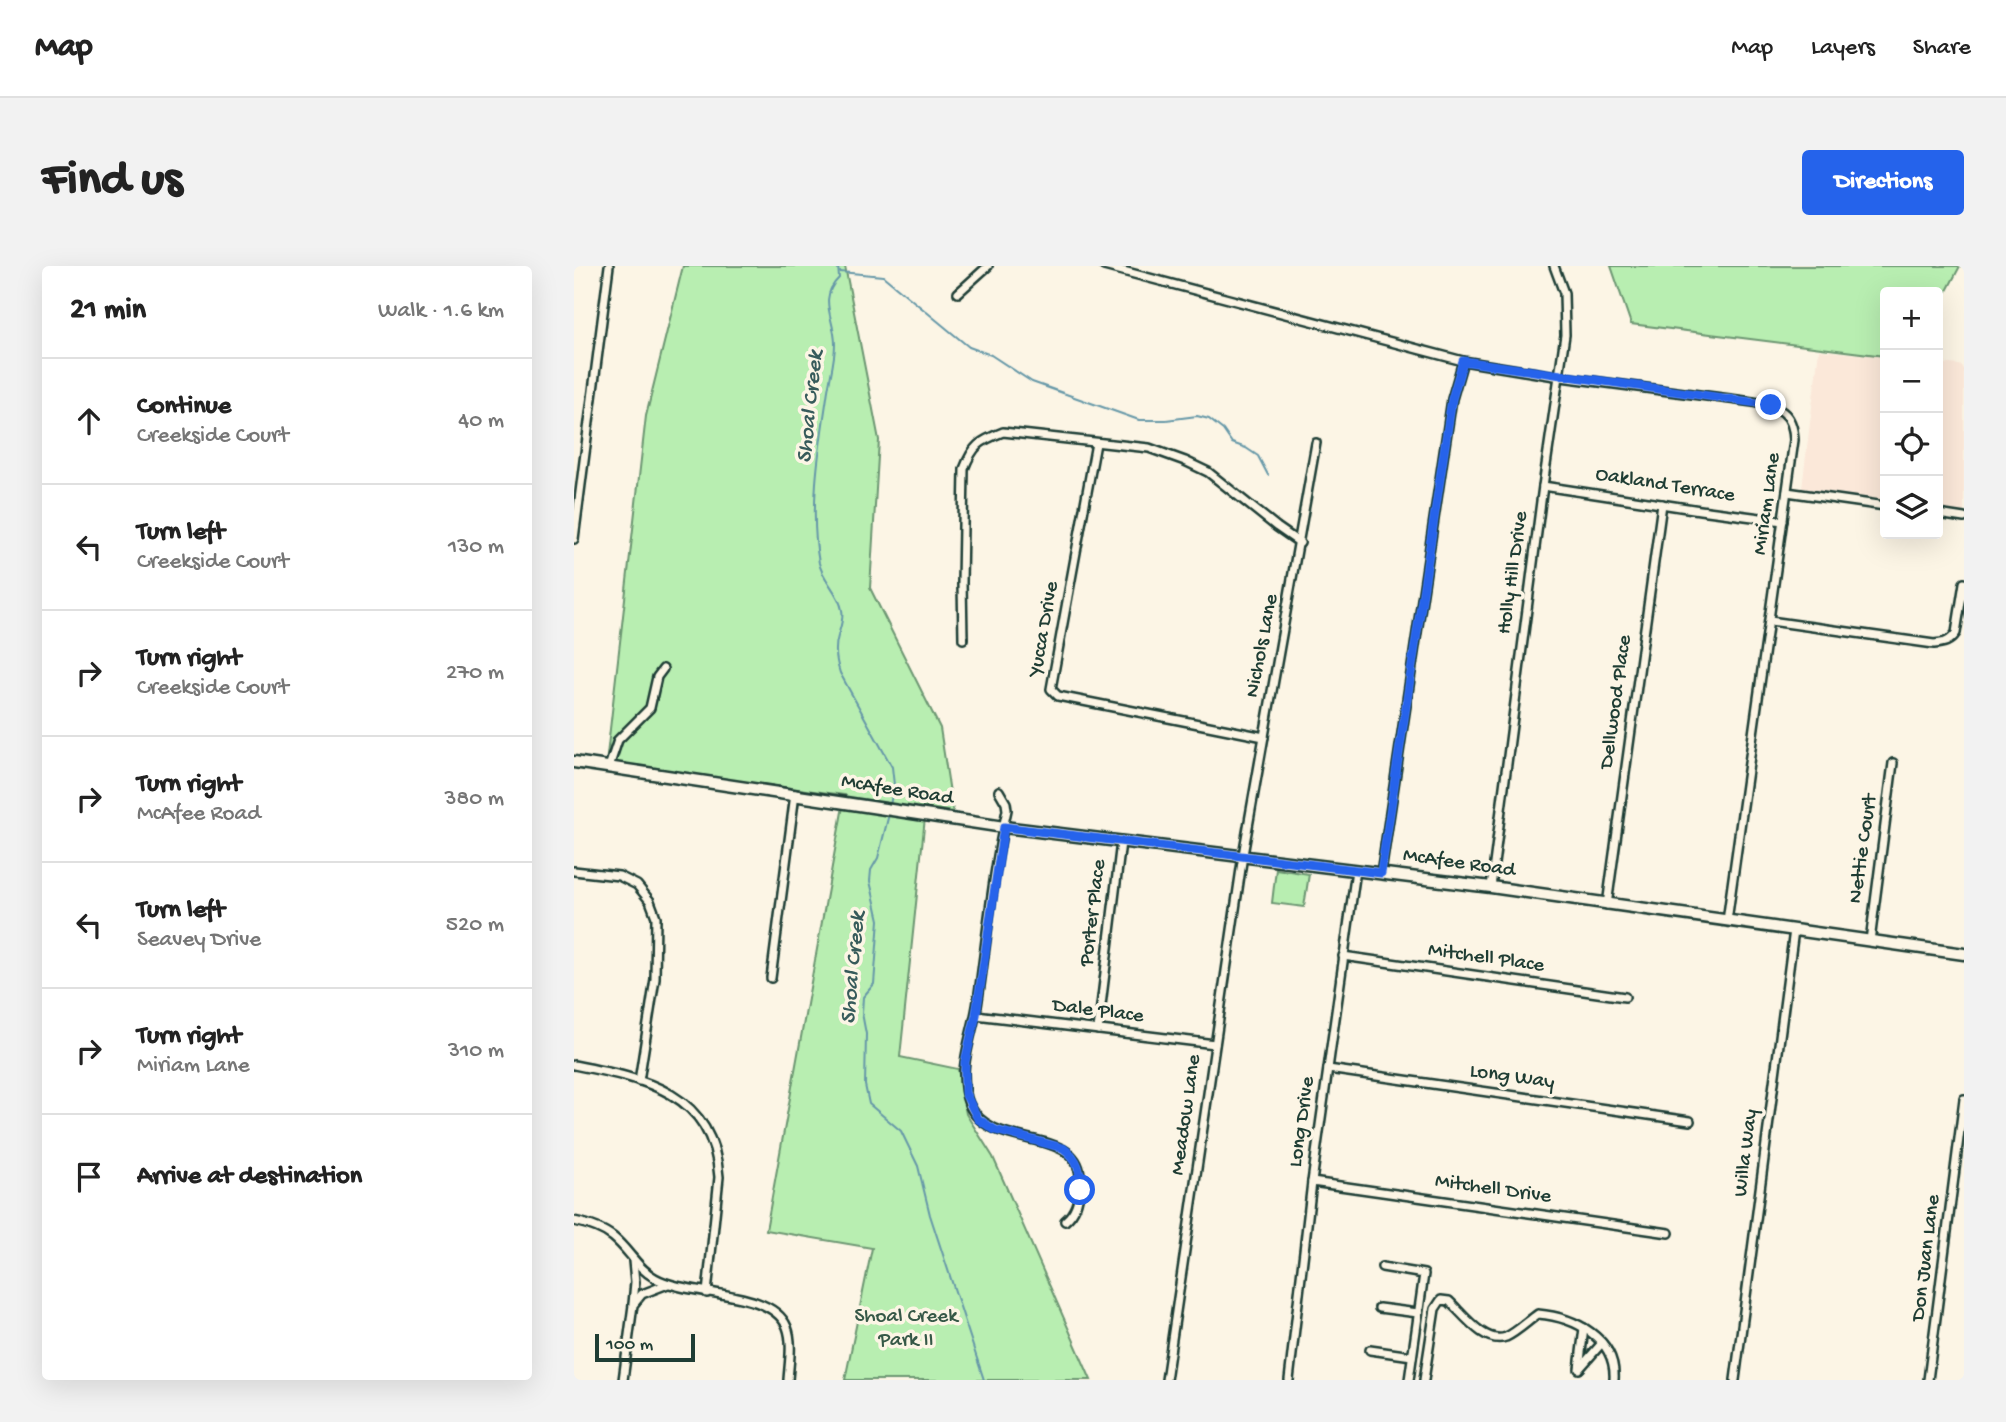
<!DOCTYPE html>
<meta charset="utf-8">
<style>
:root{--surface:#fff;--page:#f2f2f2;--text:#222;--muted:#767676;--line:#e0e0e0;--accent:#2563eb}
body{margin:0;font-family:"Gochi Hand",sans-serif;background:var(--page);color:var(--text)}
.controls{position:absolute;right:21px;top:21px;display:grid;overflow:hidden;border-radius:7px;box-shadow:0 7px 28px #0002}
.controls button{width:63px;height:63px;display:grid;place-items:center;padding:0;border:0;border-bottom:2px solid var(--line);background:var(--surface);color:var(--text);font:35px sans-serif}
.scale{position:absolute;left:21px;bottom:18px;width:100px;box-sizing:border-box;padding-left:7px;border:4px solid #1f3d34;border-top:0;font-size:19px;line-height:24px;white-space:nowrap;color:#1f3d34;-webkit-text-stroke:5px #fcf5e5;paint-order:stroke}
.stop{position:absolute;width:21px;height:21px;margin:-16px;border:5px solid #2563eb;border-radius:50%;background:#fff}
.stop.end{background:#2563eb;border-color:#fff;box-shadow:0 2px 7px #0008}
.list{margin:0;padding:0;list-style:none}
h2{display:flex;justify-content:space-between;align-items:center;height:91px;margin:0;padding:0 28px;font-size:30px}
h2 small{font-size:23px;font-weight:400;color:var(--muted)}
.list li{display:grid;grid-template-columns:46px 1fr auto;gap:21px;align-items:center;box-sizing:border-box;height:126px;padding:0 28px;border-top:2px solid var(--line)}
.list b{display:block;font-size:26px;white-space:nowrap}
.list p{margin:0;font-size:23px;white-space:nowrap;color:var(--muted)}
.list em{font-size:23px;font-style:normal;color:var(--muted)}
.icon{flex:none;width:38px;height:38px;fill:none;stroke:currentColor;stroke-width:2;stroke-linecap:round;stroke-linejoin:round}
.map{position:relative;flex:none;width:1390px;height:1114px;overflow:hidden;border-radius:7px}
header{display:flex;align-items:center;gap:42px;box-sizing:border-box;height:98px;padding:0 35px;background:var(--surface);border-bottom:2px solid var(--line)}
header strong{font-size:33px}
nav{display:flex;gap:38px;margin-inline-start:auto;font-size:24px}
.intro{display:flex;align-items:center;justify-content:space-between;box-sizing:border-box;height:168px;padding:0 42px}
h1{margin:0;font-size:49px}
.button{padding:18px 32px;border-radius:7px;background:var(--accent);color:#fff;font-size:24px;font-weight:700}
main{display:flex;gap:42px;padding:0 42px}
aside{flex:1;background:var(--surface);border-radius:7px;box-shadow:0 7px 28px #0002}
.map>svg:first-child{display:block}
.built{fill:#fbe8d9}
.green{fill:#b8eeb1;stroke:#6c9672;stroke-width:2}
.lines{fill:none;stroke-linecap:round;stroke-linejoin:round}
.stream{stroke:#6698a8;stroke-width:2}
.street-casing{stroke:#1f3d34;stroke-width:12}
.secondary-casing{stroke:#1f3d34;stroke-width:15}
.street{stroke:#fcf5e5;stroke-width:7}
.secondary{stroke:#fcf5e5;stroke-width:10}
.route{stroke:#2563eb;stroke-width:9}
.labels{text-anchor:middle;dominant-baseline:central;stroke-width:7;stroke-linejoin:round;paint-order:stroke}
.street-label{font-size:21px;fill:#1f3d34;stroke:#fcf5e5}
.park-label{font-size:21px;fill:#365847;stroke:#fcf5e5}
.water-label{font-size:23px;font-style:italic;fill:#375b5b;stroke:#fcf5e5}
</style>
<header>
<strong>Map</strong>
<nav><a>Map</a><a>Layers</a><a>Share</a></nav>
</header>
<div class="intro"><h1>Find us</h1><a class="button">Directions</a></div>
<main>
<aside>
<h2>21 min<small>Walk · 1.6 km</small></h2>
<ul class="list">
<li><svg class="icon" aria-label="ahead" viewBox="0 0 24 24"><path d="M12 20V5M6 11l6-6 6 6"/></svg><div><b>Continue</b><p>Creekside Court</p></div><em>40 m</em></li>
<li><svg class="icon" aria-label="left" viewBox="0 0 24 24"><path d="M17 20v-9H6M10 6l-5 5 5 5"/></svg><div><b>Turn left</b><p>Creekside Court</p></div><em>130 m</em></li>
<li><svg class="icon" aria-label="right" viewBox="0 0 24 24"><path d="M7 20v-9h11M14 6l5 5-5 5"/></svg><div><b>Turn right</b><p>Creekside Court</p></div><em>270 m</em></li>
<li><svg class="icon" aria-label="right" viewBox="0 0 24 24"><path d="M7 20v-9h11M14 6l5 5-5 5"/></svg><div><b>Turn right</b><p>McAfee Road</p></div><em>380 m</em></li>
<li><svg class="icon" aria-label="left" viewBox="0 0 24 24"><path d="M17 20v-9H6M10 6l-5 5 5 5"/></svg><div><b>Turn left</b><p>Seavey Drive</p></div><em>520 m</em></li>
<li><svg class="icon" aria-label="right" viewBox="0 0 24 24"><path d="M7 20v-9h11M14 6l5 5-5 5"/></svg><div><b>Turn right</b><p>Miriam Lane</p></div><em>310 m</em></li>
<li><svg class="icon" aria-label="arrive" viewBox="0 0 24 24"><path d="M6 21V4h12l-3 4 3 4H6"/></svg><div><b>Arrive at destination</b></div></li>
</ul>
</aside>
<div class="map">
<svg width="1390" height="1114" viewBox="0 0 1390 1114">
<rect width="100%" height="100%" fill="#fcf5e5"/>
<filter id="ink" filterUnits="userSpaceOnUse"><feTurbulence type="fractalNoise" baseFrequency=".0143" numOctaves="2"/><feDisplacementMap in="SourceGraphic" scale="14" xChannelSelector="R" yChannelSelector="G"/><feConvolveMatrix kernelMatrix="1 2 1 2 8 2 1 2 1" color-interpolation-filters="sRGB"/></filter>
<g filter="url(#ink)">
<g class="built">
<path d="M 1245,84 L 1311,91 L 1311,235 L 1228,222 Z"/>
<path d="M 1364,97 L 1386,99 L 1390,103 L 1390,247 L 1364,243 Z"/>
</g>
<g class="green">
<path d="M 109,0 L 271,0 L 305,174 L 296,322 L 366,462 L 379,546 L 352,542 L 326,791 L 384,803 L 392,848 L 419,891 L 517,1114 L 271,1114 L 298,982 L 192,964 L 271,529 L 32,498 L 72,150 Z"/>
<path d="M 1037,0 L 1386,0 L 1364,42 L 1364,26 L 1311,26 L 1311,90 L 1057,58 Z"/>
<path d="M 702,603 L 735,608 L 730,641 L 698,637 Z"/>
</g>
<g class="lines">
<g class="stream">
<path d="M 264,0 L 265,12 C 243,33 261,53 261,78 C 261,95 255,114 253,131 C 245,184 235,243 245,297 C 249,315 265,326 268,344 C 270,353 266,362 264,370 C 260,383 262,395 266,407 L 318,501 L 320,519 L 316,539"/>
<path d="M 266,6 L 309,10 L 395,81 L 417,89 L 458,116 L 565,154 L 592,154 L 623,150 L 635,153 L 649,164 L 658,177 L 672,182 L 684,190 L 694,209"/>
<path d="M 315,548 L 304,592 L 297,604 L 296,615 L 305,654 L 300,718 L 289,731 L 288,747 L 292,768 L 291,819 L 295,838 L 327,865 L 344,900 L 356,949 L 410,1114"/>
</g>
<defs>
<g id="street">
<path d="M 530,0 L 889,95 L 987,111 L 1179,136 C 1205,141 1219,145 1220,174 L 1153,655"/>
<path d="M 384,27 L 414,0"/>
<path d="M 522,177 L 477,423 L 484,430 L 690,471"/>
<path d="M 969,220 L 1126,244 L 1209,255"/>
<path d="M 1213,226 L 1311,240"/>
<path d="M 1364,248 L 1390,252"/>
<path d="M 0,273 L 35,0"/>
<path d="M 1196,355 L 1360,378 C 1370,377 1376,376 1382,367 L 1390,317"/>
<path d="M 389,373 L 388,317 L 390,203 C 399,179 406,175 429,166 L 575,182 L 611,195 L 634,206 L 703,261 L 726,277"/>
<path d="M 35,501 L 44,474 L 76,442 L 83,411 L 89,403"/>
<path d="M 425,525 L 432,537 L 433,544 C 419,605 413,672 404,734 C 401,758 391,782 390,807 C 390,818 391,828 395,838 C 418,890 514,855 506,922 C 504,935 502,946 491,955"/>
<path d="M 0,605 L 45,610 L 63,619 L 76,635 L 82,651 L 81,713 L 65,815"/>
<path d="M 807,607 L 878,133 L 889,95"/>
<path d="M 917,621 L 969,220 L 991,69 L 990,27 L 980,0"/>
<path d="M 1033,639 L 1088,238"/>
<path d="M 1296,675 L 1319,497"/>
<path d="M 769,690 L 1051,731"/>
<path d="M 197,712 L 221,528"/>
<path d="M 402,749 L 641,778"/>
<path d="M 524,764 L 547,576"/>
<path d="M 0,799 C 71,813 139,826 145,911 L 133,1027"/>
<path d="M 754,803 L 1116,855"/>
<path d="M 738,916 L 1095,967"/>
<path d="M 0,955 C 14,958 28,962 39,971 C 55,984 63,1002 81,1012 C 114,1031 197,1022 213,1061 C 219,1076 215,1098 214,1114"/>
<path d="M 59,995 L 61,1016 L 59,1038"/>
<path d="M 808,1001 L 850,1008 L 835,1114"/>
<path d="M 805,1042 L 844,1047"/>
<path d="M 796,1084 L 838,1090"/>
<path d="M 1006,1102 L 1028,1077"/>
<path d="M 1005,1103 L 1010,1062"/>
<path d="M 49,1114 L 59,1039 L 68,1028 L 94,1018"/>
<path d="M 592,1114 L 669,589 L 742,177"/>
<path d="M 715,1114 L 738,916 L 782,604"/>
<path d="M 850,1114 L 861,1043 L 867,1034 L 875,1035 C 889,1048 911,1079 932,1071 C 943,1066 954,1055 964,1048 C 1000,1051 1043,1072 1040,1114"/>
<path d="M 1161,1114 L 1220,664"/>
<path d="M 1354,1114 L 1390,833"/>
</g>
<path id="secondary" d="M 0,496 L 430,561 L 917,621 L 1390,688"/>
</defs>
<use href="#street" class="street-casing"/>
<use href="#secondary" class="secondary-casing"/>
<use href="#street" class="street"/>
<use href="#secondary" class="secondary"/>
</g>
</g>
<g class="lines" filter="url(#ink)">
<path class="route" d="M 506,924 C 507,905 505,893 489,882 L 421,864 L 404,853 L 391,827 L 391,796 L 402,749 L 430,561 L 807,607 L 878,133 L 889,95 L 1197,139"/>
</g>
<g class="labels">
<g class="street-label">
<text transform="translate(1091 220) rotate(9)">Oakland Terrace</text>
<text transform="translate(1194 238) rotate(-82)">Miriam Lane</text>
<text transform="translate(940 307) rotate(-82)">Holly Hill Drive</text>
<text transform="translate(471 363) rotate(-80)">Yucca Drive</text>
<text transform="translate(689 380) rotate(-79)">Nichols Lane</text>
<text transform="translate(1043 436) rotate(-82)">Dellwood Place</text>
<text transform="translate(323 525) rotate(9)">McAfee Road</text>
<text transform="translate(1290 583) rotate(-82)">Nettie Court</text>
<text transform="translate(885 598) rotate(8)">McAfee Road</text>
<text transform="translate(520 647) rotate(-83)">Porter Place</text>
<text transform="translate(912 693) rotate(8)">Mitchell Place</text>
<text transform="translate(524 746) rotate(7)">Dale Place</text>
<text transform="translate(938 812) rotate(8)">Long Way</text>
<text transform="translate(613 849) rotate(-82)">Meadow Lane</text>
<text transform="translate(729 856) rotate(-82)">Long Drive</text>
<text transform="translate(1173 887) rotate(-83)">Willa Way</text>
<text transform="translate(919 924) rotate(8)">Mitchell Drive</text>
<text transform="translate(1353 992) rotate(-83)">Don Juan Lane</text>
</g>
<g class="park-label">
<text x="332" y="1051">Shoal Creek<tspan x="332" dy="24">Park II</tspan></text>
</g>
<g class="water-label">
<text transform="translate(237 141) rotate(-84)">Shoal Creek</text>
<text transform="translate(280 702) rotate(-85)">Shoal Creek</text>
</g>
</g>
</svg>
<div class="controls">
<button>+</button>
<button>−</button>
<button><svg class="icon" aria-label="locate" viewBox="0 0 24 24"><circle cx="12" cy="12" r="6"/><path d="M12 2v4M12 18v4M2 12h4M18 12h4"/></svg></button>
<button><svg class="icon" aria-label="layers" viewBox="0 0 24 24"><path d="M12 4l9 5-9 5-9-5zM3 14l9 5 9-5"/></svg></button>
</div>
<div class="scale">100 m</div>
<div class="stop" style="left:506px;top:924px"></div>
<div class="stop end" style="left:1197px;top:139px"></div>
</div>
</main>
